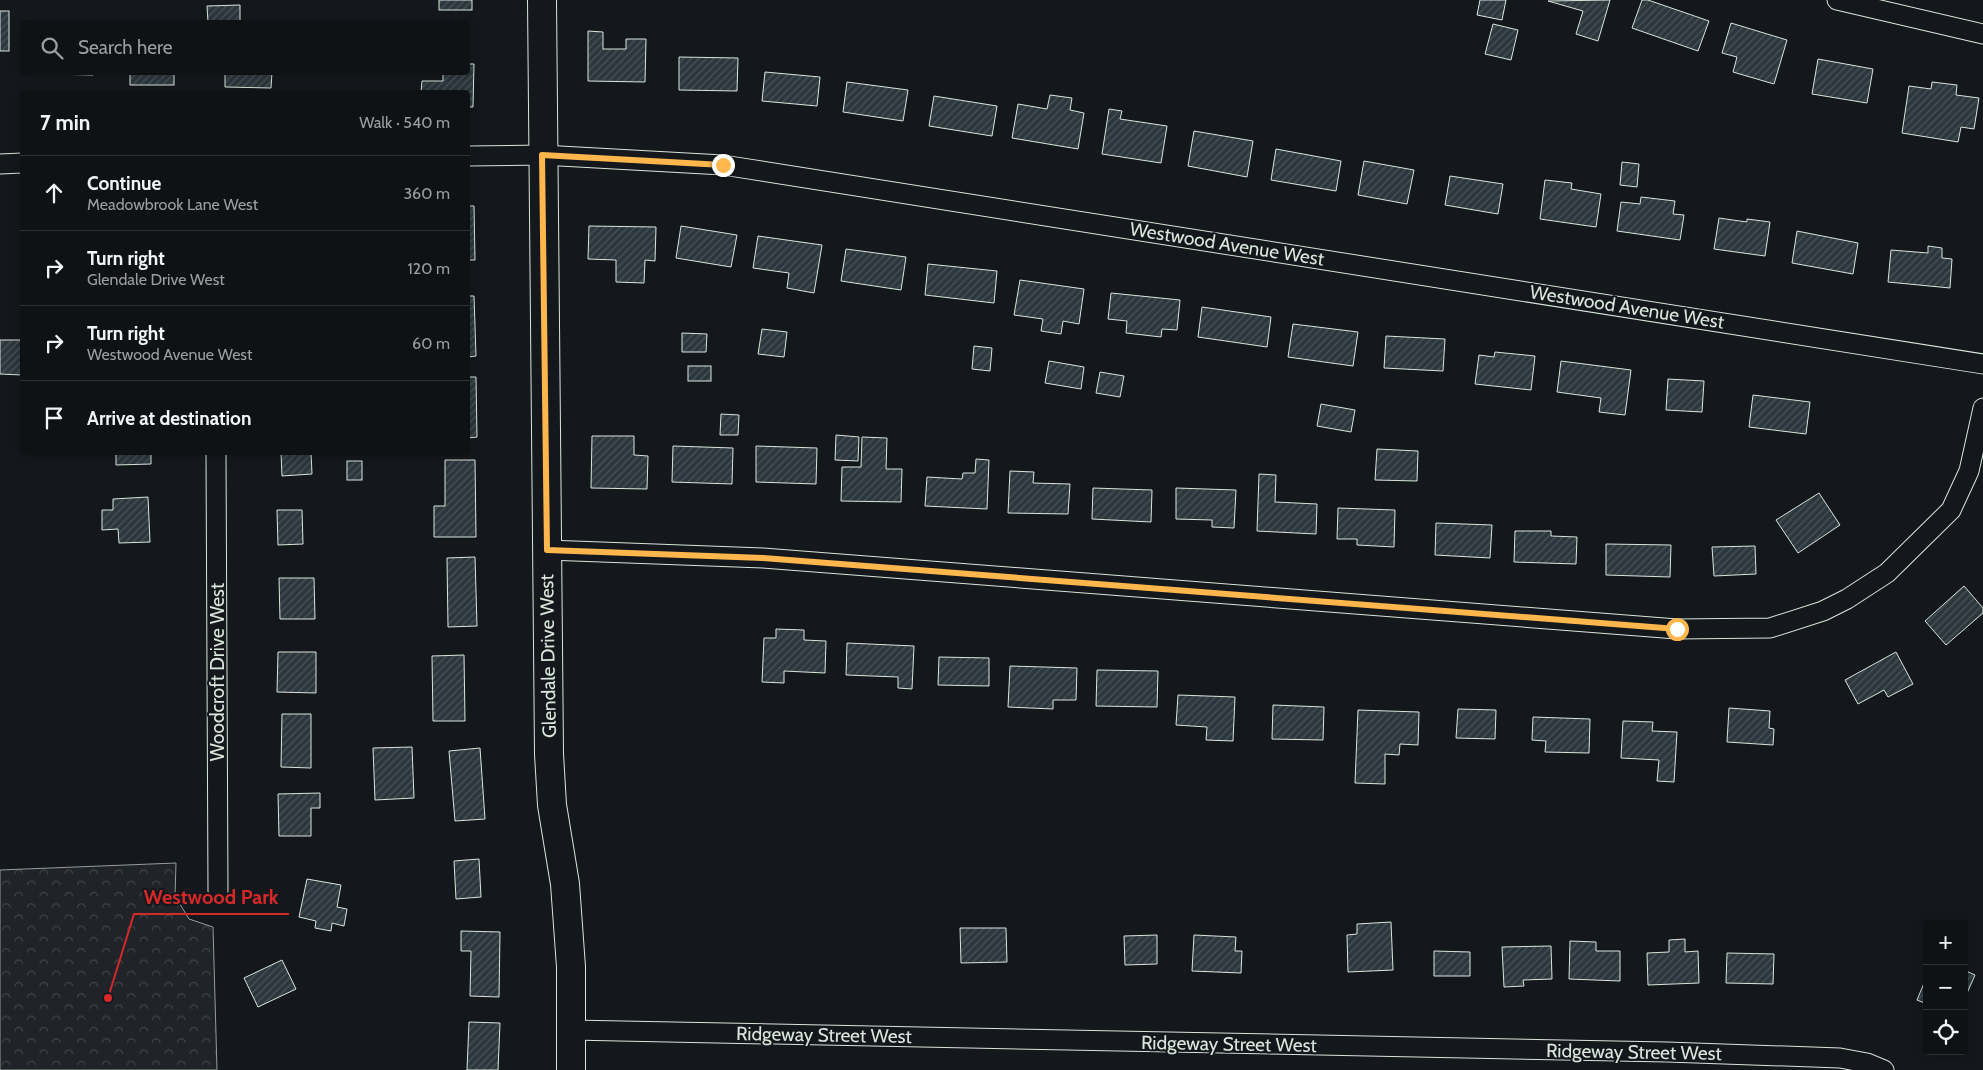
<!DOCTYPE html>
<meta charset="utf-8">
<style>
:root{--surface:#0f1215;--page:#181b1e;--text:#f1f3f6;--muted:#9b9ea0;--line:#2f3234}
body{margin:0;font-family:Cabin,sans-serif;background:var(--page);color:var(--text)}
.controls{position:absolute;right:15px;bottom:15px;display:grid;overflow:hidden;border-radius:5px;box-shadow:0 2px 12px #0003}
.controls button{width:45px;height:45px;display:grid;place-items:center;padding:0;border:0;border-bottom:1px solid var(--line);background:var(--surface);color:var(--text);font:25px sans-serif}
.stop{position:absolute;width:15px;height:15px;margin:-11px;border:4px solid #ffb74d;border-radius:50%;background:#fff}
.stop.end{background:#ffb74d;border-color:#fff;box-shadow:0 1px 5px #0008}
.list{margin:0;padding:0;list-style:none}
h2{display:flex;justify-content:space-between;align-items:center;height:65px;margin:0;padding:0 20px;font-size:21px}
h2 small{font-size:16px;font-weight:400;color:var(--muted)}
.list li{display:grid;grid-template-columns:32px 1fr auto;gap:15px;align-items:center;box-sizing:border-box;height:75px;padding:0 20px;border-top:1px solid var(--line)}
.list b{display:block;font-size:19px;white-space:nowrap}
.list p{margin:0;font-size:16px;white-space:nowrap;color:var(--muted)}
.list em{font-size:16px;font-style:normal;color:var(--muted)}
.icon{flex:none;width:28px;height:28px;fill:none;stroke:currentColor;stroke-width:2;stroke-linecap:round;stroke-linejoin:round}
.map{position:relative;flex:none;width:1983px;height:1070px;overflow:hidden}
.search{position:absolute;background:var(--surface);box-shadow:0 2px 12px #0003;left:20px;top:20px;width:450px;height:55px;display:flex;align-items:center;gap:12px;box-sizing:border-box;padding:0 18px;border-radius:5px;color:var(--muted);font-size:19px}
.panel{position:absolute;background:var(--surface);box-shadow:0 2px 12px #0003;left:20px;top:90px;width:450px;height:365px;border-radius:5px}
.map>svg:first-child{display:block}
.park{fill:url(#park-crowns);stroke:#939e99}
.building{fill:url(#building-hatch);stroke:#d8e6dc}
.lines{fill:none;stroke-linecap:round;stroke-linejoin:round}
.street-casing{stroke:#d8e6dc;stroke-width:21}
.secondary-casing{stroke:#d8e6dc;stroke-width:30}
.street{stroke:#14181c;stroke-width:19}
.secondary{stroke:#14181c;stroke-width:28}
.route{stroke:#ffb74d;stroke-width:6}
.labels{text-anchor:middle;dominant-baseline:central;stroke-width:4;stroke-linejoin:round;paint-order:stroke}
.street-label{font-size:19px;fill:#d8e6dc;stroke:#14181c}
.leader{fill:none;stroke:#d62828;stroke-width:2}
.callout-dot{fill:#d62828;stroke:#14181c;stroke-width:2}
.callout-label{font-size:20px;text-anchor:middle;font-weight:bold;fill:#d62828;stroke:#14181c;stroke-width:4;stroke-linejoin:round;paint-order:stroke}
</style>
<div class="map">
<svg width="1983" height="1070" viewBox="0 0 1983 1070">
<defs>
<pattern id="park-crowns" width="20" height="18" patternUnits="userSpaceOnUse" patternTransform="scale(1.25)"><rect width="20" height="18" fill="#202428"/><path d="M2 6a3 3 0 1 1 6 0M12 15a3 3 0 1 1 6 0" fill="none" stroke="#404447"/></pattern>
<pattern id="building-hatch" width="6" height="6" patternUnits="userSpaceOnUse" patternTransform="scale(1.25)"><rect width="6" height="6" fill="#2c363c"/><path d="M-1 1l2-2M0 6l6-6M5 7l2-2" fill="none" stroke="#4a5358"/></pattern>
</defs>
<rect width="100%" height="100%" fill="#14181c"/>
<path class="park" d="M 176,863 L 175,896 L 189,919 L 213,927 L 217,1070 L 0,1070 L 0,870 Z"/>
<g class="building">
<rect x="439" y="0" width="33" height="10"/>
<path d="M 1480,0 L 1506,0 L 1502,20 L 1477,15 Z"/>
<path d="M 1610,0 L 1598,41 L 1576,34 L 1583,11 L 1548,1 Z"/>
<path d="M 1642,0 L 1648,0 L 1709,21 L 1698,51 L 1632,28 Z"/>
<path d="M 240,5 L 240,22 L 208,22 L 207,6 Z"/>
<rect x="0" y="11" width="9" height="40"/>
<path d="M 1731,23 L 1787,40 L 1774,84 L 1733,72 L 1737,57 L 1722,53 Z"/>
<path d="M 1493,24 L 1518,30 L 1511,60 L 1485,54 Z"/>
<path d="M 588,31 L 603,32 L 603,49 L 626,49 L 626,39 L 646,39 L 645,82 L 588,81 Z"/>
<path d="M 679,57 L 738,58 L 737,91 L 679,90 Z"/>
<path d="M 1818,59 L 1873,69 L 1867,103 L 1812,94 Z"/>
<path d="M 468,64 L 474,64 L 473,107 L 468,107 L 468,92 L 421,92 L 422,81 L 443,81 L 443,72 L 468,72 Z"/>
<path d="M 50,72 L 93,72 L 93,75 L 50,74 Z"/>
<rect x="130" y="72" width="44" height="13"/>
<path d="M 225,72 L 272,72 L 271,88 L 225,87 Z"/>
<path d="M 765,72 L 820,77 L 817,106 L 762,101 Z"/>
<path d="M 847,82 L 908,90 L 903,121 L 843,112 Z"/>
<path d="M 1932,82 L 1957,85 L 1956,95 L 1979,98 L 1974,129 L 1961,127 L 1958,142 L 1902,133 L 1909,86 L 1931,89 Z"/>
<path d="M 1050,95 L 1072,98 L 1070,110 L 1084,113 L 1078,149 L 1012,138 L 1018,104 L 1047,109 Z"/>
<path d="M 934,96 L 997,106 L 992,136 L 929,126 Z"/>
<path d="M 1109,109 L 1122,111 L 1120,119 L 1167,126 L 1161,163 L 1102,154 Z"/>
<path d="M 1194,131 L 1253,141 L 1247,177 L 1188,166 Z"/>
<path d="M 1276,149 L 1341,161 L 1336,191 L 1271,180 Z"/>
<path d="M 1364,161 L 1414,170 L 1407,204 L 1358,195 Z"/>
<path d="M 1622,162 L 1639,164 L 1637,187 L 1620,185 Z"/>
<path d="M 1450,176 L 1503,184 L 1498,214 L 1445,205 Z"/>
<path d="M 1545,180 L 1572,183 L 1571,189 L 1601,194 L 1596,227 L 1540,219 Z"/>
<path d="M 1641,197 L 1675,201 L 1673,214 L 1684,215 L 1680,240 L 1617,231 L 1621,202 L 1640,204 Z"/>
<path d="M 468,206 L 474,206 L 475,260 L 468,260 Z"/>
<path d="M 1719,218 L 1747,222 L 1747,219 L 1770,222 L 1765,256 L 1714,249 Z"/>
<path d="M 589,226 L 656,227 L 655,261 L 645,260 L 644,283 L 616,282 L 616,260 L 588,259 Z"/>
<path d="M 681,226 L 737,235 L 731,267 L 676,258 Z"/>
<path d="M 1797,231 L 1858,243 L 1853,274 L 1792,263 Z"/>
<path d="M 758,236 L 822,245 L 814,293 L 787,288 L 789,273 L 753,268 Z"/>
<path d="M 1928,246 L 1942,248 L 1942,258 L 1952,259 L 1950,288 L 1888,282 L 1891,250 L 1928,253 Z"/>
<path d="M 846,249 L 906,257 L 901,290 L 841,281 Z"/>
<path d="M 928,264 L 997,271 L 994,303 L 925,295 Z"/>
<path d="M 1020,280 L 1084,289 L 1079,324 L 1063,321 L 1061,334 L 1041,331 L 1043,319 L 1014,315 Z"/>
<path d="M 1111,293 L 1180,300 L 1177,330 L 1162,329 L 1161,337 L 1126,333 L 1127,321 L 1108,319 Z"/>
<path d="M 468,296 L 474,296 L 476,356 L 468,357 Z"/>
<path d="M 1202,307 L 1271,317 L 1267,347 L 1198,337 Z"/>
<path d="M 1293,324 L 1358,332 L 1353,366 L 1288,357 Z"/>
<path d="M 762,329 L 787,332 L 784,357 L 758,354 Z"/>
<path d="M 682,333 L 707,334 L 706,352 L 682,352 Z"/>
<path d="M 1386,336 L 1445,339 L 1443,371 L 1384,368 Z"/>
<path d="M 0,340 L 22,340 L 22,375 L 0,374 Z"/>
<path d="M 974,346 L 992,348 L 990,371 L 972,369 Z"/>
<path d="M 1495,352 L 1535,356 L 1531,390 L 1475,384 L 1479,355 L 1494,357 Z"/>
<path d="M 1049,361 L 1084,367 L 1081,389 L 1045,383 Z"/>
<path d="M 1561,361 L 1631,370 L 1625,415 L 1599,412 L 1601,398 L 1557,392 Z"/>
<rect x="688" y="366" width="23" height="15"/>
<path d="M 1100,372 L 1124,376 L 1120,397 L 1096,393 Z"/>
<path d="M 468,377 L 476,377 L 477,437 L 468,438 Z"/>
<path d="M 1668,379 L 1704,381 L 1702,412 L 1666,410 Z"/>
<path d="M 1753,395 L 1810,402 L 1806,434 L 1749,427 Z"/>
<path d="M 1321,404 L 1355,410 L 1351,432 L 1317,426 Z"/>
<path d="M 721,414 L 739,415 L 738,435 L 720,435 Z"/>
<path d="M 836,435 L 859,437 L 858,461 L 835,460 Z"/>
<path d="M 592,436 L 634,436 L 634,455 L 648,456 L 647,489 L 591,488 Z"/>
<path d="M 862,437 L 887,438 L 886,469 L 902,469 L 901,502 L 841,501 L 842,467 L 861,467 Z"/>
<path d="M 673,446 L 733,448 L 732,484 L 672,482 Z"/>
<path d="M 756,446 L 817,448 L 816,484 L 756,482 Z"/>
<path d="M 1377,449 L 1418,451 L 1417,481 L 1375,480 Z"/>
<path d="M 116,452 L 151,452 L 151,464 L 116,465 Z"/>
<path d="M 281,452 L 311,452 L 312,474 L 282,476 Z"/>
<path d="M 976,459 L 989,460 L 987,509 L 925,506 L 927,477 L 962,479 L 963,473 L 975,473 Z"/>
<path d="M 445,460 L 475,460 L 476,537 L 434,537 L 434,506 L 445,506 Z"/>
<rect x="347" y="461" width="15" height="19"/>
<path d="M 1010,471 L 1034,472 L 1033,483 L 1070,484 L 1068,514 L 1008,513 Z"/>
<path d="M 1259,474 L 1276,475 L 1275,502 L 1317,504 L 1316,534 L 1257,531 Z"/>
<path d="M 1093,488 L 1152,490 L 1151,522 L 1092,519 Z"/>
<path d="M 1176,488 L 1236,490 L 1234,528 L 1212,527 L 1212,520 L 1176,519 Z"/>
<path d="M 1819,493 L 1840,525 L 1798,553 L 1776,520 Z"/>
<path d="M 148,497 L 150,542 L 119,543 L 118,529 L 102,530 L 102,510 L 113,510 L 113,499 Z"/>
<path d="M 1338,508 L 1395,510 L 1394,547 L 1357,545 L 1357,539 L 1337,539 Z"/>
<path d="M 277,510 L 302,510 L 303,544 L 278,545 Z"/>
<path d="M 1436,523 L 1492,525 L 1490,558 L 1435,555 Z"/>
<path d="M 1515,531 L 1551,531 L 1551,536 L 1577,537 L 1576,564 L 1514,562 Z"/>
<path d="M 1606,544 L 1671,545 L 1670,577 L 1606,575 Z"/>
<path d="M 1755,546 L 1756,574 L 1714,576 L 1712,547 Z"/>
<path d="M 475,557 L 477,626 L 448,627 L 447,558 Z"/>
<path d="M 279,578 L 314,578 L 315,619 L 280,619 Z"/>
<path d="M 1964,586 L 1983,608 L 1983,613 L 1946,645 L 1925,621 Z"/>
<path d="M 776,629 L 804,630 L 804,640 L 826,641 L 825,673 L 784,671 L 784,683 L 762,682 L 764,638 L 776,638 Z"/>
<path d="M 847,643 L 914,646 L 912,689 L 898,688 L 898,677 L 846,675 Z"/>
<path d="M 278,652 L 316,652 L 316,693 L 277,692 Z"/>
<path d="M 1896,652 L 1913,684 L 1888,697 L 1884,690 L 1858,704 L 1845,680 Z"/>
<path d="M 464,655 L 465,721 L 433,721 L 432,656 Z"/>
<path d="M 939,657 L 989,658 L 989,686 L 938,685 Z"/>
<path d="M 1010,666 L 1077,668 L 1076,700 L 1053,700 L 1053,709 L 1008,707 Z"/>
<path d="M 1097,670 L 1158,671 L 1157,707 L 1096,706 Z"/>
<path d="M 1178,695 L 1235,697 L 1233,741 L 1206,740 L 1207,727 L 1176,725 Z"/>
<path d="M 1273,705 L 1324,707 L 1323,740 L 1272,739 Z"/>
<path d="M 1729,708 L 1770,711 L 1769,728 L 1774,729 L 1773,745 L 1727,742 Z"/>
<path d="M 1458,709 L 1496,710 L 1495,739 L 1456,738 Z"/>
<path d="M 1358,710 L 1419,712 L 1418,745 L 1400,744 L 1399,755 L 1385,754 L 1385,784 L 1355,783 Z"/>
<path d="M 282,714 L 311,714 L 311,768 L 281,767 Z"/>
<path d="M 1533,717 L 1590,719 L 1589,753 L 1545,752 L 1546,741 L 1532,740 Z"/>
<path d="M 1623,721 L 1653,722 L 1652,731 L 1677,732 L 1674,782 L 1657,781 L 1659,760 L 1621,758 Z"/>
<path d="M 412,747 L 414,798 L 375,800 L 373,748 Z"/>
<path d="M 480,748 L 485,819 L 455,821 L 449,751 Z"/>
<path d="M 320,793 L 320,808 L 311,808 L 311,836 L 279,836 L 278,794 Z"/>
<path d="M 479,859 L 481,897 L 456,899 L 454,861 Z"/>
<path d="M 307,879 L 341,885 L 337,907 L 347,909 L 344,926 L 332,923 L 331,931 L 315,928 L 316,921 L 299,917 Z"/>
<path d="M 1391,922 L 1393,970 L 1348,972 L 1347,935 L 1357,934 L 1357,924 Z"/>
<path d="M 960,928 L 1006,928 L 1007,962 L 961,963 Z"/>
<path d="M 461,931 L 500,932 L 499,997 L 470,996 L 471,951 L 461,951 Z"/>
<path d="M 1157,935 L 1157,964 L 1125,965 L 1124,936 Z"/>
<path d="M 1194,935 L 1236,937 L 1235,951 L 1242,951 L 1241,973 L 1192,971 Z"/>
<path d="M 1685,939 L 1685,952 L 1698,951 L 1699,983 L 1648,985 L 1647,953 L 1669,952 L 1669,940 Z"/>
<path d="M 1570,941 L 1596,942 L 1596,951 L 1620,951 L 1620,981 L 1569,979 Z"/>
<path d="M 1551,946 L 1552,979 L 1523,980 L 1524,986 L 1504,987 L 1502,947 Z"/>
<path d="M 1434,951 L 1470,952 L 1470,976 L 1434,976 Z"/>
<path d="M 1727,953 L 1774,954 L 1773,984 L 1726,983 Z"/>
<path d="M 282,960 L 296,989 L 258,1007 L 244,978 Z"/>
<path d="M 1964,970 L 1975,975 L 1964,1000 Z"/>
<path d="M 1927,976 L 1927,1004 L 1917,1000 Z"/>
<path d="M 469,1022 L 500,1023 L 498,1070 L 467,1070 Z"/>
</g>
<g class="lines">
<defs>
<g id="street">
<path d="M 1837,0 L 1983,34"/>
<path d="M 468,156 L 542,155 L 723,165 L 1983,364"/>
<path d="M 0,164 L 22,163"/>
<path d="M 216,452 L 218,891"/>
<path d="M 547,550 L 763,558 L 1677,629 L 1770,628 L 1823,611 L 1847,599 L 1887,573 L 1951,510 L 1969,471 L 1983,408"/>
<path d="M 571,1030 L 1667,1052 L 1840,1058 L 1867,1063 L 1884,1070"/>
</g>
<path id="secondary" d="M 542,0 L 549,754 L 552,805 L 565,884 L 571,967 L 571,1070"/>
</defs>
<use href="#street" class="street-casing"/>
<use href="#secondary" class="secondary-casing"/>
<use href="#street" class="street"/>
<use href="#secondary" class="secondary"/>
</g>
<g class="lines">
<path class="route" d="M 723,165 L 542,155 L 547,550 L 763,558 L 1677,629"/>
</g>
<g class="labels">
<g class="street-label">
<text transform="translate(1227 244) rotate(9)">Westwood Avenue West</text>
<text transform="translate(1627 307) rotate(9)">Westwood Avenue West</text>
<text transform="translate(548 656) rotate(-91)">Glendale Drive West</text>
<text transform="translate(217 672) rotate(-90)">Woodcroft Drive West</text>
<text transform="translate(824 1035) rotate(1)">Ridgeway Street West</text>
<text transform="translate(1229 1044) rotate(1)">Ridgeway Street West</text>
<text transform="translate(1634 1052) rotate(1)">Ridgeway Street West</text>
</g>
</g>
<path class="leader" d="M108 998L134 914H289"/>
<circle class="callout-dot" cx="108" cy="998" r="5"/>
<g class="callout-label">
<text x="211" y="904">Westwood Park</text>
</g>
</svg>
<div class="controls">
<button>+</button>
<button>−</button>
<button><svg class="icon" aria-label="locate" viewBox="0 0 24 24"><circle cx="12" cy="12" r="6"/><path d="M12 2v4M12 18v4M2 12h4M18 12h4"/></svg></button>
</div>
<div class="stop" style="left:1677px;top:629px"></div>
<div class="stop end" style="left:723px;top:165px"></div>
<div class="search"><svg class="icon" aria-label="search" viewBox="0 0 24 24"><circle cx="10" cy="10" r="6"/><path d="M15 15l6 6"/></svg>Search here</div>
<section class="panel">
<h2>7 min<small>Walk · 540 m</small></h2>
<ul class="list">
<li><svg class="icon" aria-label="ahead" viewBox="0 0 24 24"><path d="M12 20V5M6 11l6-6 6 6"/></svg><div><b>Continue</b><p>Meadowbrook Lane West</p></div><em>360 m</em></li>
<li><svg class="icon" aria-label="right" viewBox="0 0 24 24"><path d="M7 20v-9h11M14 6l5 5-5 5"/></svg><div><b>Turn right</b><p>Glendale Drive West</p></div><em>120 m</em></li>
<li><svg class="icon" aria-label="right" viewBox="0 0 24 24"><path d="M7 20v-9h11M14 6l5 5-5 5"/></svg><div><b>Turn right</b><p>Westwood Avenue West</p></div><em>60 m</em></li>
<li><svg class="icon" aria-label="arrive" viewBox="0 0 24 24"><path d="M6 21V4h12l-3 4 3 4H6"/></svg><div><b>Arrive at destination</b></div></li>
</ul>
</section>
</div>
